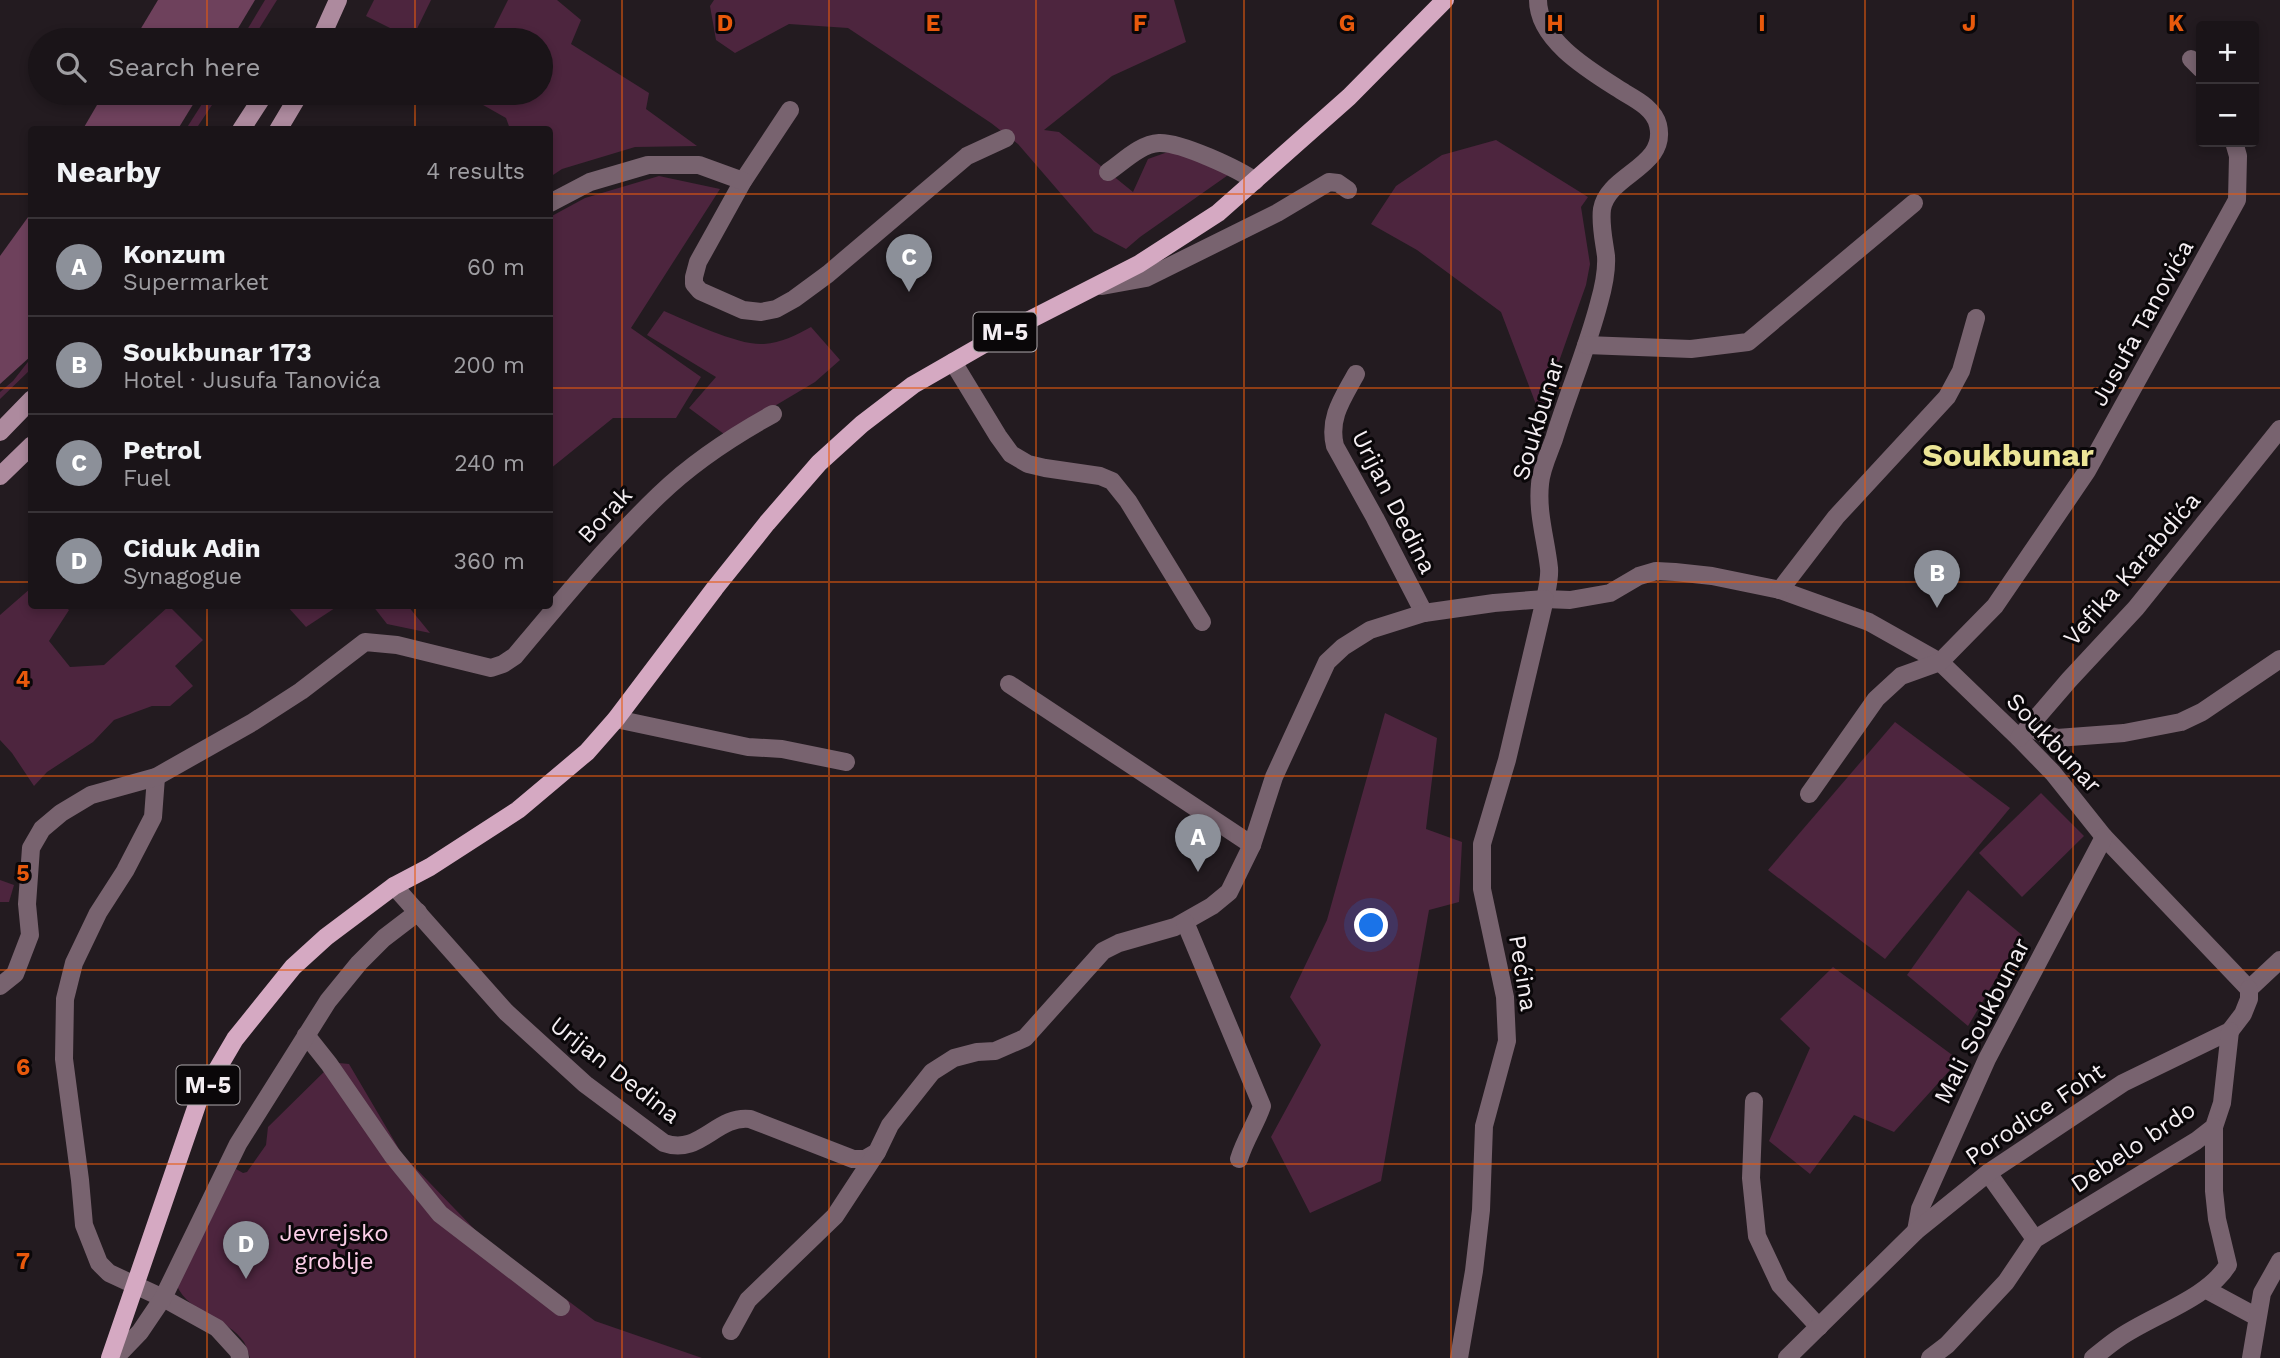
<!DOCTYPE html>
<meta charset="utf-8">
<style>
:root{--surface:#1a1418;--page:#231d21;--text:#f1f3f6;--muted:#9f9ea2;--line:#383337;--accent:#8c9099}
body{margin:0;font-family:"Work Sans",sans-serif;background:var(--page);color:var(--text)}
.controls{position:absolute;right:21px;top:21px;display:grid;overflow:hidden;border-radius:7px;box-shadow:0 4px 10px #0003}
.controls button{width:63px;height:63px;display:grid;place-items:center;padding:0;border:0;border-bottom:2px solid var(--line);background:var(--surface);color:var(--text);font:35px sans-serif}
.you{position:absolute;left:1372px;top:926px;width:24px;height:24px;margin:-18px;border:5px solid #fff;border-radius:50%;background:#1a73e8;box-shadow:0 0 0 10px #1a73e833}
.badge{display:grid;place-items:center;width:46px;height:46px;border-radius:50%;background:var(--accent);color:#fff;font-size:23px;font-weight:700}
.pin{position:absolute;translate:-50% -58px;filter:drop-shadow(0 2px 4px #0008)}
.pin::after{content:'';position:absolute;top:37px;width:24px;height:21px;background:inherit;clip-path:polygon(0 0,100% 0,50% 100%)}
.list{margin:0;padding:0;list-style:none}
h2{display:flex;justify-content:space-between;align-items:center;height:91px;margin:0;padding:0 28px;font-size:30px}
h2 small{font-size:23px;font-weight:400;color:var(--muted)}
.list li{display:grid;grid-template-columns:46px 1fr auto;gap:21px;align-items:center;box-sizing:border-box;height:98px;padding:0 28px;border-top:2px solid var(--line)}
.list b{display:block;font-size:26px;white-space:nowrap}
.list p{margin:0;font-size:23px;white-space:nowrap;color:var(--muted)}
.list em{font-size:23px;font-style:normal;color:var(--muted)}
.icon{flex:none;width:38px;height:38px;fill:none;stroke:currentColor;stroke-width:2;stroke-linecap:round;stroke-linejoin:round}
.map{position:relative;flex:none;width:2280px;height:1358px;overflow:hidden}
.search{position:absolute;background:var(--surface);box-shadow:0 4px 10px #0003;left:28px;top:28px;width:525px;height:77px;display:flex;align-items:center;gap:18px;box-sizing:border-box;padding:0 24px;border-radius:38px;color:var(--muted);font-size:26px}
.panel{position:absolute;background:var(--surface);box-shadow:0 4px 10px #0003;left:28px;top:126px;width:525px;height:483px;border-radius:7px}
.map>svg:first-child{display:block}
.green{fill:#4d253e}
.water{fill:#6e415c}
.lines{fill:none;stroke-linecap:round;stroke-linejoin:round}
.minor{stroke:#78636f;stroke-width:18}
.secondary{stroke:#ad8a9e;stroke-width:18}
.primary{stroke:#d5a9c2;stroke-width:18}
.grid{fill:none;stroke:#e8590c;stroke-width:2;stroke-opacity:0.55}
.labels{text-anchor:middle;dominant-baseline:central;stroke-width:6;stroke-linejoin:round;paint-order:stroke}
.shield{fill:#0a0709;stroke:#aea9ac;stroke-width:2}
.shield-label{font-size:23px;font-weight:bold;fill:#f4eef2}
.street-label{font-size:24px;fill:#f4eef2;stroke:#0a0709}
.park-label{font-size:24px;fill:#fccee8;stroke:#0a0709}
.district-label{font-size:32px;font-weight:bold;fill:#ece596;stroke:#0a0709}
.grid-label{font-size:23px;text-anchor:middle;font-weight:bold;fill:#e8590c;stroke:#0a0709;stroke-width:6;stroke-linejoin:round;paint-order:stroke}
</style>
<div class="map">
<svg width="2280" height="1358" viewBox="0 0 2280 1358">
<rect width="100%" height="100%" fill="#231b20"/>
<g class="green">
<path d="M 265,0 L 277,0 L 252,40 L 241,40 Z"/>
<path d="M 374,0 L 431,0 L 412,39 L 366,16 Z"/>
<path d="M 508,0 L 557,0 L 581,20 L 571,44 L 649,93 L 646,109 L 697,146 L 635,147 L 562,169 L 550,177 L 550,130 L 510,129 L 506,118 L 462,93 L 541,93 L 541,40 L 488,40 Z"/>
<path d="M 714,0 L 1174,0 L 1186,42 L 1112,76 L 1044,130 L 1059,132 L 1133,192 L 1148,159 L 1179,148 L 1231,173 L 1140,237 L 1126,249 L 1094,232 L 1018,144 L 991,123 L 848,28 L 789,24 L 735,53 L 716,40 L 710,6 Z"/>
<path d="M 209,93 L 220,93 L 196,129 L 186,129 Z"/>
<path d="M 1496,140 L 1588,197 L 1581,207 L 1590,264 L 1586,285 L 1540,415 L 1501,312 L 1417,250 L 1371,224 L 1396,186 L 1442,155 Z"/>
<path d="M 659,176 L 720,189 L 631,328 L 701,377 L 676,418 L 613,418 L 550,469 L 550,346 L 553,344 L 550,334 L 550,217 L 585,198 Z"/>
<path d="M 664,311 C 688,321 739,346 764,344 C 781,343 796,335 811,327 L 840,360 L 815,382 L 746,423 L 728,437 L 689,408 L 716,377 L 647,335 Z"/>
<path d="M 31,358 L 31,369 L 0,399 L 0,392 L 13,381 Z"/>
<path d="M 31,588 L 32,606 L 64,606 L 69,610 L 49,641 L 70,667 L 104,665 L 169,606 L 203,640 L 175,666 L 193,686 L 170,706 L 152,706 L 114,720 L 93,742 L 47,772 L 34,786 L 12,753 L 0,740 L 0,615 Z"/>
<path d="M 287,606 L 338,606 L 306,627 Z"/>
<path d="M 373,606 L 408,606 L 430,633 L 387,624 Z"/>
<path d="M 1385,713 L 1437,738 L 1426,829 L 1462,842 L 1459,902 L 1429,910 L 1381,1181 L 1310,1213 L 1271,1137 L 1321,1045 L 1290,997 L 1327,920 Z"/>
<path d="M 1895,722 L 2010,808 L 1885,959 L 1768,870 Z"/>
<path d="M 2041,793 L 2084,836 L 2022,897 L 1979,853 Z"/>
<path d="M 0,880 L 14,885 L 9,902 L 0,902 Z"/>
<path d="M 1968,890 L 2022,935 L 1968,1026 L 1907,975 Z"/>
<path d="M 1833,967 L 1959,1060 L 1894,1132 L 1854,1115 L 1810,1174 L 1769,1141 L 1810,1048 L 1780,1019 Z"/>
<path d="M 339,1063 L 349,1064 L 402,1154 L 479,1234 L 595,1321 L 702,1358 L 250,1358 C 248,1353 247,1347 244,1342 C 228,1318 189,1313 177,1286 L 236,1169 L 243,1173 L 247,1172 L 266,1145 L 268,1127 L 331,1065 Z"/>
</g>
<g class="water">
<path d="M 158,0 L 255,0 L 231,40 L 134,40 Z"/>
<path d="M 104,93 L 200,93 L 178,129 L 83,129 Z"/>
<path d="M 31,213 L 31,356 L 0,384 L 0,256 Z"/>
</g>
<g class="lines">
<g class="minor">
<path d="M 1538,0 C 1538,42 1594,73 1625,93 C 1637,100 1654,109 1658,125 C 1668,167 1608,174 1602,209 C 1600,224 1604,241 1606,256 C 1607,271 1603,289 1599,303 C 1587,349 1568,393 1554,439 C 1549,453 1541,469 1540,484 C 1537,513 1546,540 1549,568 C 1550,578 1547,589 1545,599 L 1570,600 L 1610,593 L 1639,576 L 1656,571 L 1675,572 L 1712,576 L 1780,590 L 1869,622 L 1940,662 L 2019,738 L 2053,773 L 2104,837 L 2249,989"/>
<path d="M 2191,59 L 2201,69"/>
<path d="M 790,110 L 743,181 L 698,262 L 694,277 L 694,284 L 700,291 L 743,310 L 761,312 L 776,309 L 794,299 L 828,274 L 967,156 L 1006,138"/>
<path d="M 1108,172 C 1123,162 1140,144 1159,143 C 1181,142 1238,169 1255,181"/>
<path d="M 550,203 L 590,182 L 648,165 L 699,165 L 743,181"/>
<path d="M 1102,286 L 1146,278 L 1277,213 L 1329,182 L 1338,183 L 1348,190"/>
<path d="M 1586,345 L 1691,349 L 1748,342 L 1914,203"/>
<path d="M 953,362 L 998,436 L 1011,454 L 1028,464 L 1045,468 L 1100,476 L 1112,481 L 1128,501 L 1202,622"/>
<path d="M 1356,374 C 1343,398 1328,418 1335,446 L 1375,518 L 1424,613"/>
<path d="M 1780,590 L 1836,517 L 1947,397 L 1961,371 L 1976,318"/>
<path d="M 1009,684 L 1252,845"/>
<path d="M 616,719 L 748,747 L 782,749 L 846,762"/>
<path d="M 2029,728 L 2057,738 L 2124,733 L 2181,722 L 2202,712 L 2280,659"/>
<path d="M 2019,738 L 2069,680 L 2136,608 L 2280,429"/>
<path d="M 156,777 L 153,817 L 125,871 L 98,913 L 74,963 L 65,999 L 64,1059 L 80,1180 L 84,1225 L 99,1263 L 109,1273 L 163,1298 L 217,1328 L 239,1352 L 240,1358"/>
<path d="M 1809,794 L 1876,699 L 1901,676 L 1940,662 L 1995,606 L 2087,471 L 2237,200 L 2238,156 L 2234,142"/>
<path d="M 394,886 L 506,1012 L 585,1084 L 664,1143 C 700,1156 716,1115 750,1119 L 853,1159 L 865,1159 L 877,1152 L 890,1125 L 932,1072 L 954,1058 L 977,1052 L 995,1051 L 1025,1038 L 1103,951 L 1119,943 L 1175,927 L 1212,906 L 1229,892 L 1252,845 L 1274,777 L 1327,662 L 1343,647 L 1370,630 L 1424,613 L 1494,603 L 1545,599 L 1507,760 L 1482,844 L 1482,889 L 1505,997 L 1507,1041 L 1484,1126 L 1481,1210 L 1474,1271 L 1459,1358"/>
<path d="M 1185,922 L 1262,1106 C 1256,1124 1245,1139 1239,1159"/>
<path d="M 0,986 L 15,974 L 30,935 L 27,904 L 31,848 L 42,829 L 61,813 L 91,795 L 156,777 L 253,722 L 301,691 L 365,642 L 397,645 L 491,668 L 503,664 L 515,656 C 561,601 607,545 659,495 C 692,463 733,436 773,414"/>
<path d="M 2249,989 L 2280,960"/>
<path d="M 306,1035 L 329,1064 L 392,1155 L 440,1214 L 561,1307"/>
<path d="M 1754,1101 L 1751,1178 L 1757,1236 L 1780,1285 L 1819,1327"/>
<path d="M 1988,1173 L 2035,1239"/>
<path d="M 1916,1231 L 1920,1209 L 1987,1059 L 2104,837"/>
<path d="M 2207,1290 L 2257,1317"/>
<path d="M 731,1331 L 748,1300 L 835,1216 L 877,1152"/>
<path d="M 115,1358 L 140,1332 L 163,1298 L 238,1144 L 328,1001 L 359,963 L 384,938 L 418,912"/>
<path d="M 1787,1358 L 1916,1231 L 1988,1173 L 2123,1083 L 2230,1031 L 2243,1014 L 2249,999 L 2249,989"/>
<path d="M 1930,1358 L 1947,1345 L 2006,1282 L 2035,1239 L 2196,1141 L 2214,1127 L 2222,1103 L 2230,1031"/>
<path d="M 2093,1358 C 2102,1351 2110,1344 2119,1338 C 2152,1315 2207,1299 2228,1265 L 2217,1219 L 2214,1191 L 2214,1127"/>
<path d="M 2251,1358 L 2262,1293 L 2280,1261"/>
</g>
<g class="secondary">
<path d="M 320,40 L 338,0"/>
<path d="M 241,130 L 265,93"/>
<path d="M 278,130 L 300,93"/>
<path d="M 0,432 L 32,399"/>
<path d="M 0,476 L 32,445"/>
</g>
<path class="primary" d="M 110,1358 L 198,1102 L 235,1039 L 293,967 L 326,937 L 394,886 L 430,867 L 518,810 L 587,752 L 616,719 L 715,588 L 767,523 L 819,463 L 862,424 L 913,385 L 1000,335 L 1139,264 L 1218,213 L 1349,97 L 1445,0"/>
</g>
<path class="grid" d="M 207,0 L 207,40M 415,0 L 415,40M 622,0 L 622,1358M 829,0 L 829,1358M 1036,0 L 1036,1358M 1244,0 L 1244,1358M 1451,0 L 1451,1358M 1658,0 L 1658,1358M 1865,0 L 1865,1358M 2073,0 L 2073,1358M 207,93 L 207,130M 415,93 L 415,130M 0,194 L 32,194M 550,194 L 2280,194M 0,388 L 32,388M 550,388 L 2280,388M 0,582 L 32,582M 550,582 L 2280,582M 207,606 L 207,1358M 415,606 L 415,1358M 0,776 L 2280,776M 0,970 L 2280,970M 0,1164 L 2280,1164"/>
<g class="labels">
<g class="shield">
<rect x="973.5" y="312.5" width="63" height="39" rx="5"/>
<rect x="176.5" y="1065.5" width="63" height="39" rx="5"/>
</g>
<g class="shield-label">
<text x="1005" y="332">M-5</text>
<text x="208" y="1085">M-5</text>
</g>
<g class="street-label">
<text transform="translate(2142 323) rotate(-61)">Jusufa Tanovića</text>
<text transform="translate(1538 419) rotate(-73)">Soukbunar</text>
<text transform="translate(1394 502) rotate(63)">Urijan Dedina</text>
<text transform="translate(605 515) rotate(-47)">Borak</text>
<text transform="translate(2132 569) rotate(-49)">Vefika Karabdića</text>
<text transform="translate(2054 743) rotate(47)">Soukbunar</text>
<text transform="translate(1523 973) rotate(81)">Pećina</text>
<text transform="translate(1982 1021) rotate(-63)">Mali Soukbunar</text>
<text transform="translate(615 1070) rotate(38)">Urijan Dedina</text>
<text transform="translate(2035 1114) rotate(-34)">Porodice Foht</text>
<text transform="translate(2133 1147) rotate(-34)">Debelo brdo</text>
</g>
<g class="park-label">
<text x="334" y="1233">Jevrejsko<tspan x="334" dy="28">groblje</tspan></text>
</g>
<g class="district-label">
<text x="2008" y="455">Soukbunar</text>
</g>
</g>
<g class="grid-label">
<text x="725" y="31">D</text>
<text x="933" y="31">E</text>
<text x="1140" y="31">F</text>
<text x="1347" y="31">G</text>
<text x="1555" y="31">H</text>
<text x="1762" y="31">I</text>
<text x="1969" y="31">J</text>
<text x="2176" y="31">K</text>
<text x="23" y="687">4</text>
<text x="23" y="881">5</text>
<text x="23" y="1075">6</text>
<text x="23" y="1269">7</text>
</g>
</svg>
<div class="controls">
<button>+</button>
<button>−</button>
</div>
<div class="you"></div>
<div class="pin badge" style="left:1198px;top:872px">A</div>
<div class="pin badge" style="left:1937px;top:608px">B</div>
<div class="pin badge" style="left:909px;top:292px">C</div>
<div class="pin badge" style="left:246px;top:1279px">D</div>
<div class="search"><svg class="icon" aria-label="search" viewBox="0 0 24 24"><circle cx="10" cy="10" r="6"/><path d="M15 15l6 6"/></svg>Search here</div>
<section class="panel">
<h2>Nearby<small>4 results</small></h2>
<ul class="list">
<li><span class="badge">A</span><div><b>Konzum</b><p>Supermarket</p></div><em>60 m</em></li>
<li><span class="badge">B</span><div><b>Soukbunar 173</b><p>Hotel · Jusufa Tanovića</p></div><em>200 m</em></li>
<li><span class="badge">C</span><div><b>Petrol</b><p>Fuel</p></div><em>240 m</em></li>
<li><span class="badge">D</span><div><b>Ciduk Adin</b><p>Synagogue</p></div><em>360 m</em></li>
</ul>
</section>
</div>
